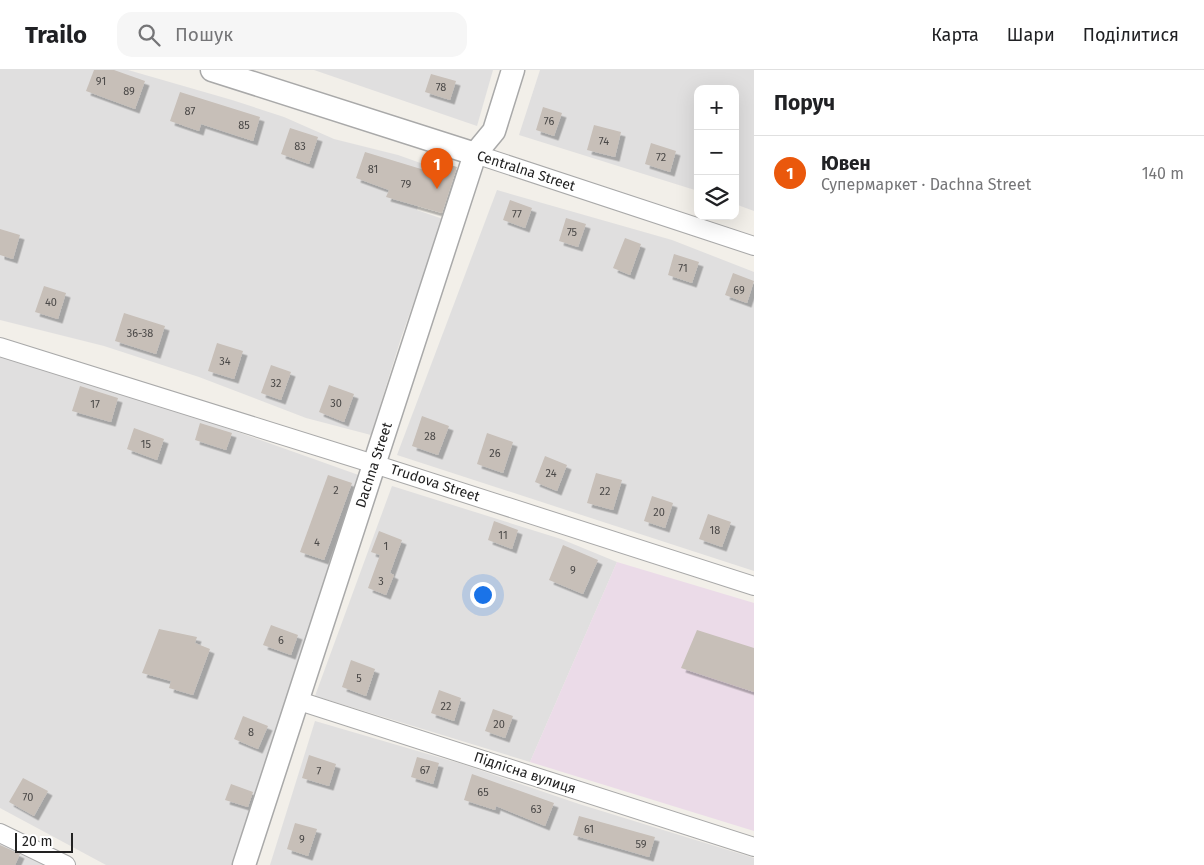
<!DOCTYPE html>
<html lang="uk">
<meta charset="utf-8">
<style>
:root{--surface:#fff;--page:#f6f6f6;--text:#202124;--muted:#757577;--line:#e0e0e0;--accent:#ea580c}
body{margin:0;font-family:"Fira Sans",sans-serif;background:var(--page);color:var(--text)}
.controls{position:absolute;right:15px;top:15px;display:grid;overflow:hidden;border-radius:10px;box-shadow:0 5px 20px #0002}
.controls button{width:45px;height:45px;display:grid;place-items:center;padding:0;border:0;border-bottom:1px solid var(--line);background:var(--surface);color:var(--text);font:25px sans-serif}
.scale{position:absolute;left:15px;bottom:12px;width:58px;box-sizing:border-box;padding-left:5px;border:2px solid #222;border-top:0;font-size:14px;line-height:18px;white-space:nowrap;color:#222;-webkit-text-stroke:4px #fff;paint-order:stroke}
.you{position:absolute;left:482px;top:524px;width:18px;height:18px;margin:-12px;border:4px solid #fff;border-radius:50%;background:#1a73e8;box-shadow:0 0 0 8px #1a73e833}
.badge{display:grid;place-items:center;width:32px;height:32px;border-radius:50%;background:var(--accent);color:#fff;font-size:16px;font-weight:700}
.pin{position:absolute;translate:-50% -41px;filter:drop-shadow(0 1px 2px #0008)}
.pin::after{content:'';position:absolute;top:26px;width:18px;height:15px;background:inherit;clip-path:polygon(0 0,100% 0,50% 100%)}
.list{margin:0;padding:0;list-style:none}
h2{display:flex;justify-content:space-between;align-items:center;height:65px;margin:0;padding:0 20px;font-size:21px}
h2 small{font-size:16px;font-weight:400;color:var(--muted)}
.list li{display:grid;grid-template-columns:32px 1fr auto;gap:15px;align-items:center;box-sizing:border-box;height:75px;padding:0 20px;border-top:1px solid var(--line)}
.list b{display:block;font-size:19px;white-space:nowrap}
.list p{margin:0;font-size:16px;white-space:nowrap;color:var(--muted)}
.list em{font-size:16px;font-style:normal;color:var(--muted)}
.icon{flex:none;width:28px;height:28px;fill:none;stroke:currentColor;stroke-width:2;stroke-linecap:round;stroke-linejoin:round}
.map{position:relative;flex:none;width:754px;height:795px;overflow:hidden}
header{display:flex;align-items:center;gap:30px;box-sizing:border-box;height:70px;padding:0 25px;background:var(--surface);border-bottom:1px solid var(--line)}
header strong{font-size:24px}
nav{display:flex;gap:28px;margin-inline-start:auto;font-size:18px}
.search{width:350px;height:45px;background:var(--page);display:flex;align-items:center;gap:12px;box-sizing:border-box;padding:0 18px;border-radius:15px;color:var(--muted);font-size:19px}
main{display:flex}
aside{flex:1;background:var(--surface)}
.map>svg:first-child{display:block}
.residential{fill:#e0dfdf}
.industrial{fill:#ebdbe8}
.building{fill:#c7bfb8;filter:url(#shadow)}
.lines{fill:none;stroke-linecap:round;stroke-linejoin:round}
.minor-casing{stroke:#a9a9a9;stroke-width:20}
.tertiary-casing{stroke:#a9a9a9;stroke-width:25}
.minor{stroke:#fff;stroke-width:18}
.tertiary{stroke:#fff;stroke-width:22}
.labels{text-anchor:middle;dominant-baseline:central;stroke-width:4;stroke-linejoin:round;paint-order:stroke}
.number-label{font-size:11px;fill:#4b4948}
.street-label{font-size:14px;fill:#222;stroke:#fff}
</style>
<header>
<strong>Trailo</strong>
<div class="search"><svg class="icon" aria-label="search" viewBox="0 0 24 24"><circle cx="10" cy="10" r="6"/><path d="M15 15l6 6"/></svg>Пошук</div>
<nav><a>Карта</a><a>Шари</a><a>Поділитися</a></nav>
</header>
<main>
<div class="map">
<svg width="754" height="795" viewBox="0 0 754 795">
<defs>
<filter id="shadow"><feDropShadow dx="4.5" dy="4.5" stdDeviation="0" flood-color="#0004"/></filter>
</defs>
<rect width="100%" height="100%" fill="#f2efe9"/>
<g class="residential">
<path d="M 0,0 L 128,0 L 232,30 L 284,47 L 334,69 L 398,85 L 429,96 L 417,140 L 443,149 L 401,268 L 371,365 L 306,348 L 199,307 L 104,276 L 0,250 Z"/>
<path d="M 314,0 L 493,0 L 477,56 Z"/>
<path d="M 540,0 L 754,0 L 754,141 L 735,134 L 735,19 L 698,19 L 698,121 L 519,65 Z"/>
<path d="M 497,120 L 672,170 L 754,202 L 754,501 L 397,385 Z"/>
<path d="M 0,283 L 137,326 L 367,408 L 296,595 L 238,795 L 106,795 L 0,738 Z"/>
<path d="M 392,416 L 561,469 L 617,492 L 530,692 L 315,626 Z"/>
<path d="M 315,651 L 462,694 L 579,734 L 754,788 L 754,795 L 270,795 Z"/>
<path d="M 0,771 L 46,795 L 0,795 Z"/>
</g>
<path class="industrial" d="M 617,492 L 754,533 L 754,761 L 530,692 Z"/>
<g class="building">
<path d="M 94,0 L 114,0 L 145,11 L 135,39 L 86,21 Z"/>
<path d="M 431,4 L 456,11 L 450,30 L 425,22 Z"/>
<path d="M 180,22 L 260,47 L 253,71 L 201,54 L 199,61 L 170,51 Z"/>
<path d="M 543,37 L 562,43 L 554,66 L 536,60 Z"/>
<path d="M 594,55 L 621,62 L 615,87 L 587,80 Z"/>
<path d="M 290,58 L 318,67 L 309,94 L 281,84 Z"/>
<path d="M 651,73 L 676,81 L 670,102 L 645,94 Z"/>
<path d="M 365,82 L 431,102 L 435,90 L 457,97 L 442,143 L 386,127 L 389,120 L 356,108 Z"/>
<path d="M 510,130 L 532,138 L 525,158 L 503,150 Z"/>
<path d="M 566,148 L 586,154 L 578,177 L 559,171 Z"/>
<path d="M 0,159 L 20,165 L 13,189 L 0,185 Z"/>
<path d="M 625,168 L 641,174 L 630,205 L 613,198 Z"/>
<path d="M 674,184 L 699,192 L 692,213 L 668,205 Z"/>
<path d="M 733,203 L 754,211 L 747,233 L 725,225 Z"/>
<path d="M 44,216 L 66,223 L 58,249 L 35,242 Z"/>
<path d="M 124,243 L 165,256 L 156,284 L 115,271 Z"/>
<path d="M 217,273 L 243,281 L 234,309 L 208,301 Z"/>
<path d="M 271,295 L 291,302 L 281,330 L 261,323 Z"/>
<path d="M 329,315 L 354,324 L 344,352 L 319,342 Z"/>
<path d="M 80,316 L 118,328 L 111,352 L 72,341 Z"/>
<path d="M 422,346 L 449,356 L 438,385 L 412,376 Z"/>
<path d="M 200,353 L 232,363 L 226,380 L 195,370 Z"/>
<path d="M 134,358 L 164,369 L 157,390 L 127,379 Z"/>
<path d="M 487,363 L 513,372 L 503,403 L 477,394 Z"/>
<path d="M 545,386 L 567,395 L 557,421 L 535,412 Z"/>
<path d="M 596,403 L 622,410 L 613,440 L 587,433 Z"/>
<path d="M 328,405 L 352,413 L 324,490 L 300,482 Z"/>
<path d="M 652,426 L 673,433 L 665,458 L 644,451 Z"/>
<path d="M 708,444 L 731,452 L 722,477 L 699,469 Z"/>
<path d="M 494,451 L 518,460 L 512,479 L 488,470 Z"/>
<path d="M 379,461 L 402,470 L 390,503 L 394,505 L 386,525 L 368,518 L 380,485 L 371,482 Z"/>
<path d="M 563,475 L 598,490 L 583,524 L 549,510 Z"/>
<path d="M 271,555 L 298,565 L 291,585 L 263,575 Z"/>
<path d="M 159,559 L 197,567 L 195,573 L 210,579 L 193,625 L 169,618 L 171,611 L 142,603 Z"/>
<path d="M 697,560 L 754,578 L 754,622 L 681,598 Z"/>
<path d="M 351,590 L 375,599 L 366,626 L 342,617 Z"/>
<path d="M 439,620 L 461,628 L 454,651 L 431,643 Z"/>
<path d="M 493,639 L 513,646 L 505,668 L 485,661 Z"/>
<path d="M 243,646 L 268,656 L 258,679 L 234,669 Z"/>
<path d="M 309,685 L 336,694 L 329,716 L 302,708 Z"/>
<path d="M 417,687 L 439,693 L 433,714 L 411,707 Z"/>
<path d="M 472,704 L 554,733 L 545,756 L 496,736 L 495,740 L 464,730 Z"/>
<path d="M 23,708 L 48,721 L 34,746 L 9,732 Z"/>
<path d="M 231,714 L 253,722 L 248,737 L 225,730 Z"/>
<path d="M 579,746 L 655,767 L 649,787 L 573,765 Z"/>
<path d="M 295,753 L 317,759 L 308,786 L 287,779 Z"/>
<path d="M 0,775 L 20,784 L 15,795 L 0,795 Z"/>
</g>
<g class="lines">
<defs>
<g id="minor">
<path d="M 475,84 L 754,176"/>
<path d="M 0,277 L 374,394 L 754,516"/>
<path d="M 296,630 L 754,777"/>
<path d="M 0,763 L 66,795"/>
</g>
<g id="tertiary">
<path d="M 212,0 L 475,84"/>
<path d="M 244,795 L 475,84 L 494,61 L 513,0"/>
</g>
</defs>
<use href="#minor" class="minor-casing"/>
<use href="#tertiary" class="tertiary-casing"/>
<use href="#minor" class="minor"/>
<use href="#tertiary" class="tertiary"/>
</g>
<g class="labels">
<g class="number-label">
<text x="101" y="11">91</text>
<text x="441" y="17">78</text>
<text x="129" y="21">89</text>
<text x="190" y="41">87</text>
<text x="549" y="51">76</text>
<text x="244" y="55">85</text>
<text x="604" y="71">74</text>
<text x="300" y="76">83</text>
<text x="661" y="87">72</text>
<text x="373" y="99">81</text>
<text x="406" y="114">79</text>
<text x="517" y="144">77</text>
<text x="572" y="162">75</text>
<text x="683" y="198">71</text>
<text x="739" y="220">69</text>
<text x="51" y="232">40</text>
<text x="140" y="263">36-38</text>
<text x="225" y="291">34</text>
<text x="276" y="313">32</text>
<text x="336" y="333">30</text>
<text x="95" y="334">17</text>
<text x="430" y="366">28</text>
<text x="146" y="374">15</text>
<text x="495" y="383">26</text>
<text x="551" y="403">24</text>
<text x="336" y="420">2</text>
<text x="605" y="421">22</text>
<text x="659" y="442">20</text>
<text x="715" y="460">18</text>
<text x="503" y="465">11</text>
<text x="317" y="472">4</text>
<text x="386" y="476">1</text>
<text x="573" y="500">9</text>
<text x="381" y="511">3</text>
<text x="281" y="570">6</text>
<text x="359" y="608">5</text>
<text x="446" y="636">22</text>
<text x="499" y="654">20</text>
<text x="251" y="662">8</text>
<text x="425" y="700">67</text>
<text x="319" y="701">7</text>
<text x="483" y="722">65</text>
<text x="28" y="727">70</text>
<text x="536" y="739">63</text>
<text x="589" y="759">61</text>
<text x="302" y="769">9</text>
<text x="641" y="774">59</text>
</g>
<g class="street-label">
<text transform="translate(526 101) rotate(18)">Centralna Street</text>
<text transform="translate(374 395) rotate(-72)">Dachna Street</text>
<text transform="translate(435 413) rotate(18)">Trudova Street</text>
<text transform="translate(525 703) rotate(18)">Підлісна вулиця</text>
</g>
</g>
</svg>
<div class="controls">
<button>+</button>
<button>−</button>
<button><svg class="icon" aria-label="layers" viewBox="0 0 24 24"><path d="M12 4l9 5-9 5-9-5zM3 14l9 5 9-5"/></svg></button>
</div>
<div class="scale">20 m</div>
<div class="you"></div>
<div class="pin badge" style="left:437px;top:119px">1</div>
</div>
<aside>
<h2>Поруч<small></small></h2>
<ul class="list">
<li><span class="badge">1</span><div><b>Ювен</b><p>Супермаркет · Dachna Street</p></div><em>140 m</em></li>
</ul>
</aside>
</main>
